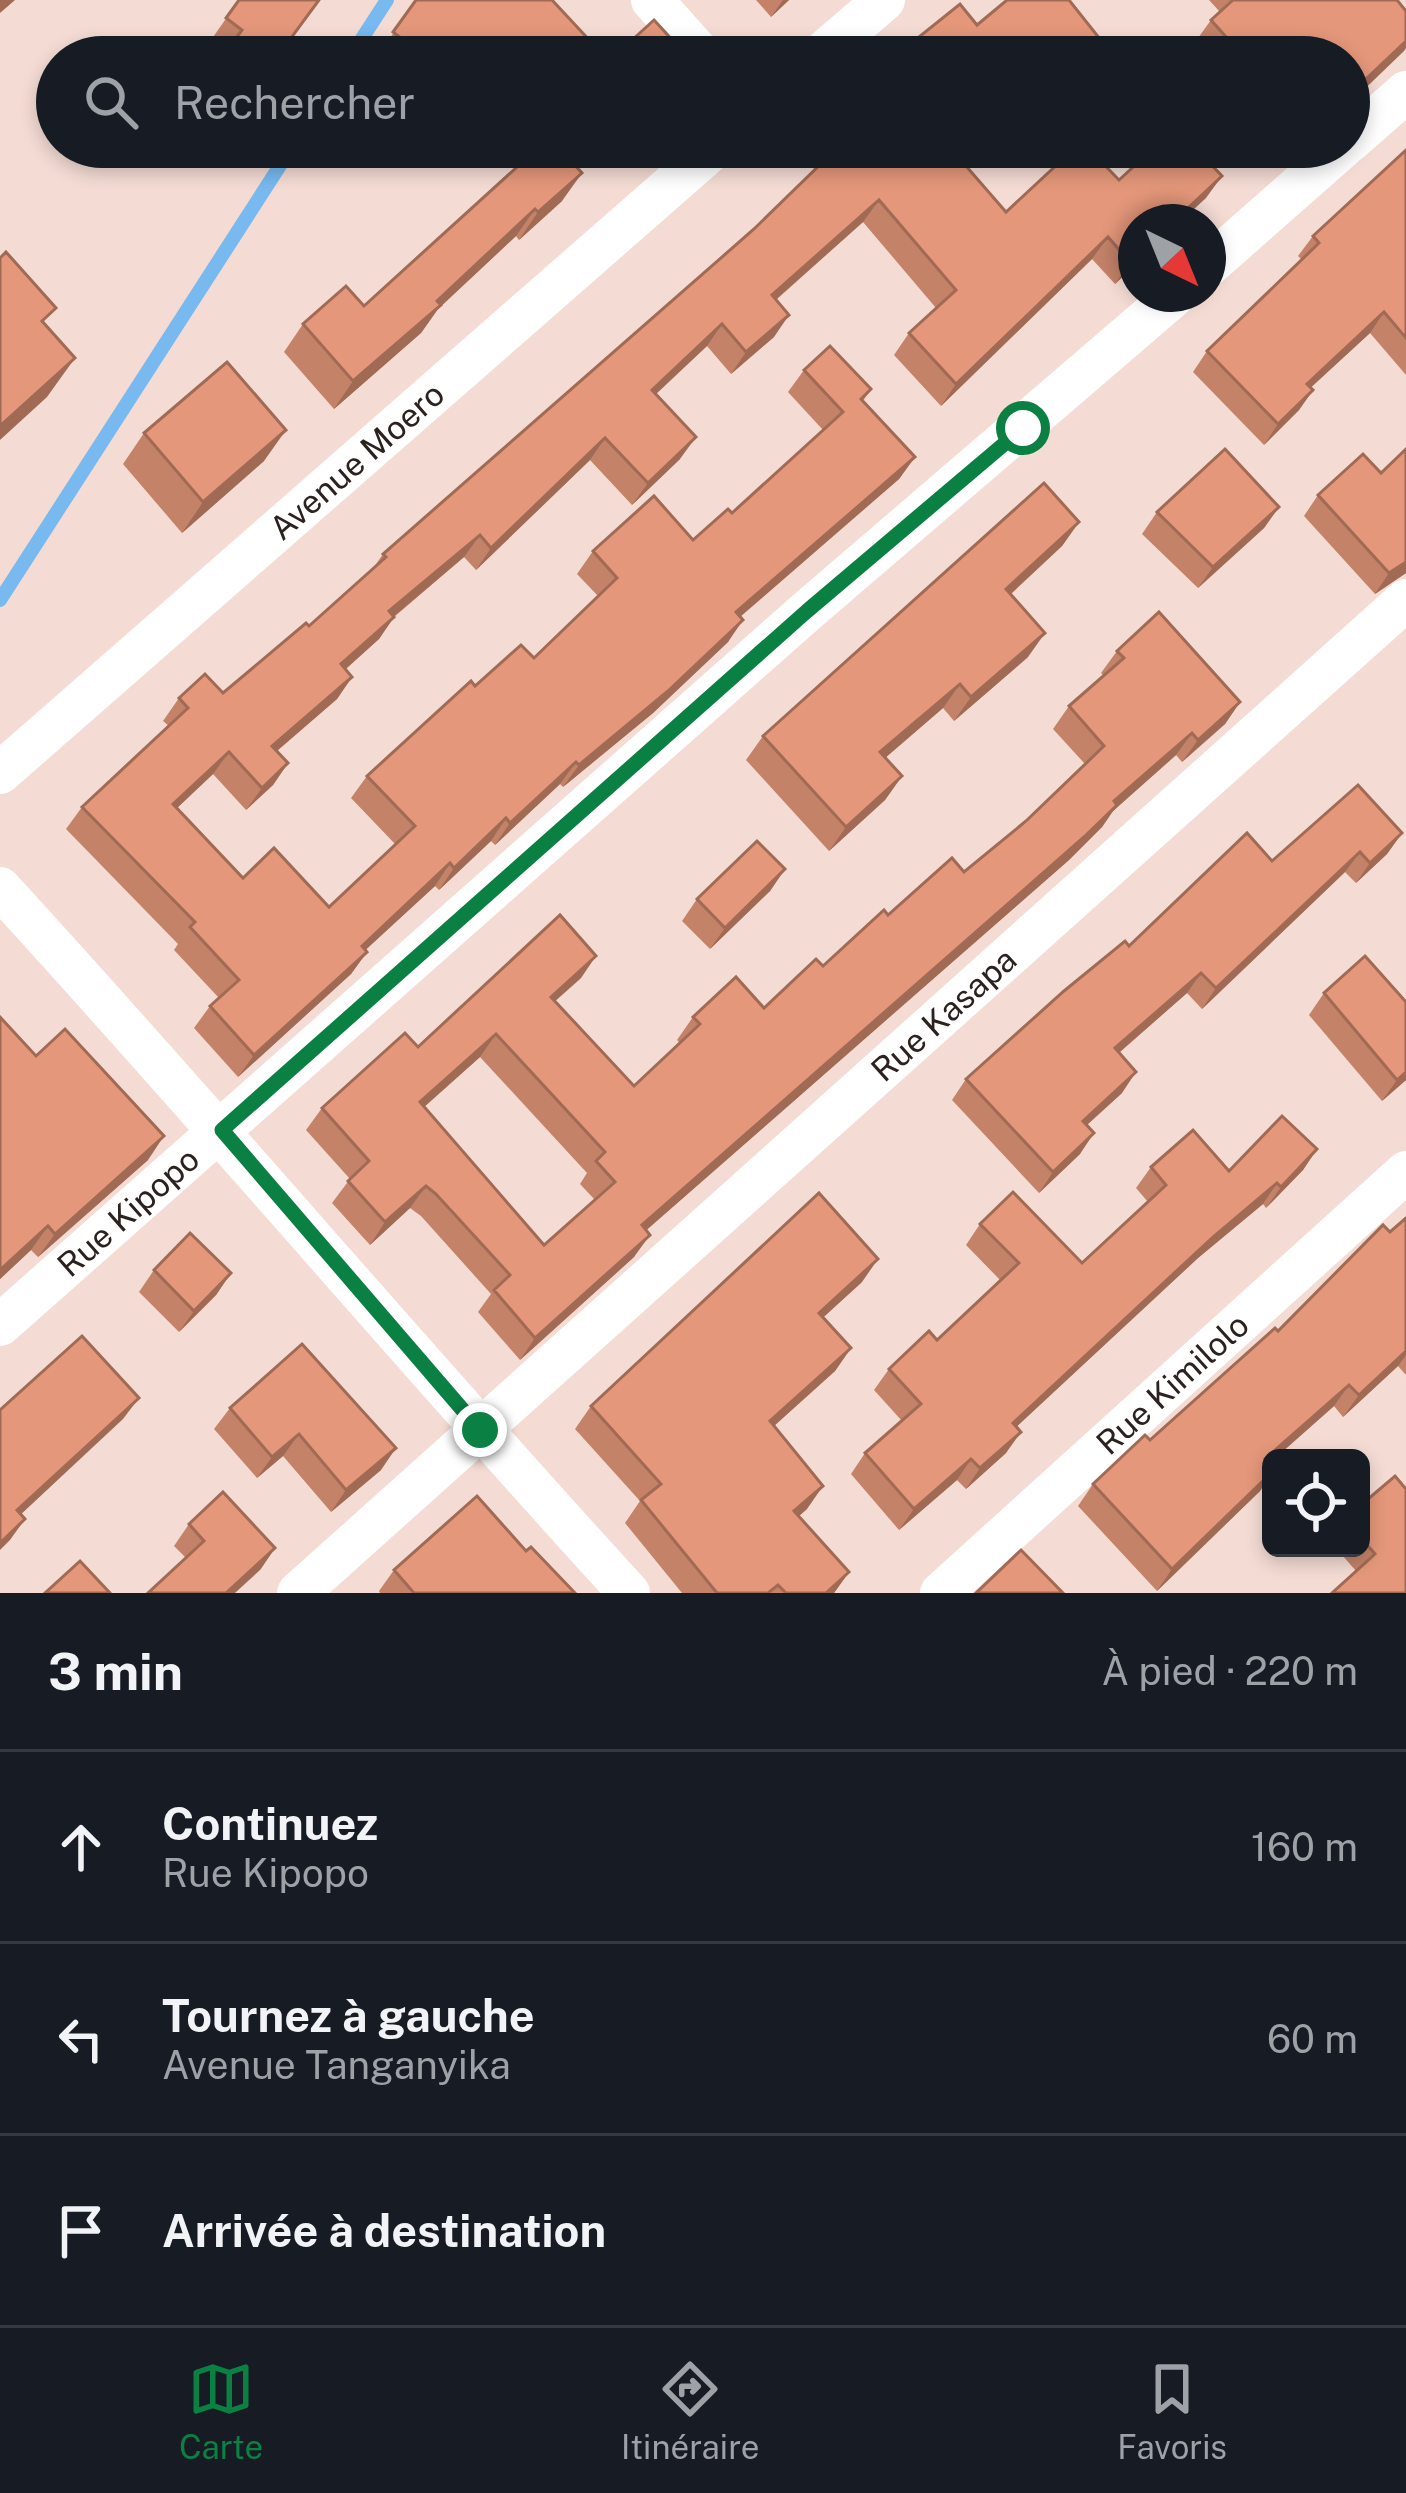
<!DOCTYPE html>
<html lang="fr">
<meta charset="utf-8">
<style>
:root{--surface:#171b24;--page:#20242c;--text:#f1f3f6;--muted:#9ea1a6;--line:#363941;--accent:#0b8043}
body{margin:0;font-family:"Public Sans",sans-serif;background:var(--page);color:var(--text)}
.controls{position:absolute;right:36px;bottom:36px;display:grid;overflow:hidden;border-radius:18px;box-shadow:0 6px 18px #0003}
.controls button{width:108px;height:108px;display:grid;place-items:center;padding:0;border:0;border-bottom:3px solid var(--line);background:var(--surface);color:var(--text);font:60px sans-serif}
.compass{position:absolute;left:1118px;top:204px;width:108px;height:108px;border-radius:50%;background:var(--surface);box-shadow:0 6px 18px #0003;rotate:137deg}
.stop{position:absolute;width:36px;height:36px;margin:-27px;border:9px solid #0b8043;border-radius:50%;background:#fff}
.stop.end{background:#0b8043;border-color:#fff;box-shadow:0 3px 12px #0008}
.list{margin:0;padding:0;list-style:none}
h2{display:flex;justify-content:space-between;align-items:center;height:156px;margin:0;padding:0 48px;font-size:51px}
h2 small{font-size:39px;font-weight:400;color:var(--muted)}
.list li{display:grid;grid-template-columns:78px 1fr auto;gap:36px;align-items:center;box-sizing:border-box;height:192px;padding:0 48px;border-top:3px solid var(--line)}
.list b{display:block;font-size:45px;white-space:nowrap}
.list p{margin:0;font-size:39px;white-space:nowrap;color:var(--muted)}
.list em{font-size:39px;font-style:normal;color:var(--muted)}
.icon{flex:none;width:66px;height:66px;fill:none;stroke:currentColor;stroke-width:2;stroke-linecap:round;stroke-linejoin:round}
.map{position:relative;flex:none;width:1406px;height:1593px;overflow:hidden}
.search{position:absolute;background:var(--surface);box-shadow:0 6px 18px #0003;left:36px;right:36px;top:36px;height:132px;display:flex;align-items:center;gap:30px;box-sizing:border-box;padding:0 42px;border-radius:66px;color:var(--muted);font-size:45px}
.sheet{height:732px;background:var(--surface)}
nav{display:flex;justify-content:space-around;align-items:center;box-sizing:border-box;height:168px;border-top:3px solid var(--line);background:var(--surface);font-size:33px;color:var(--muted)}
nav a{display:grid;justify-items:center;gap:6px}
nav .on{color:var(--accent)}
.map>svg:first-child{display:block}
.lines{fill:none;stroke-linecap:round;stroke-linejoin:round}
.stream{stroke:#78b9ef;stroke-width:14}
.minor{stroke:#fff;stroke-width:42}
.wall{fill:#c48269;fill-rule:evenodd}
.shaded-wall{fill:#a06a55}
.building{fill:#e4977a;stroke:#a06a55;stroke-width:3;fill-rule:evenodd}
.route{stroke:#0b8043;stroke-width:15}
.labels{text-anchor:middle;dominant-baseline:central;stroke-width:10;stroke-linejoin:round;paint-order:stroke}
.street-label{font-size:33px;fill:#2b221f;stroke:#f4dcd4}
</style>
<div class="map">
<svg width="1406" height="1593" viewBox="0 0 1406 1593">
<rect width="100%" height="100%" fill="#f4dcd4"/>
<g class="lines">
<g class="stream">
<path d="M 350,57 L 387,0"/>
<path d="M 0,600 L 292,147"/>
</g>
<g class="minor">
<path d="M 652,0 L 703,57"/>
<path d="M 818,57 L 884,0"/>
<path d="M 1349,142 L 1406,92"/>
<path d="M 1208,266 L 1343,147"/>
<path id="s1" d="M 0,773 L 715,147"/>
<path d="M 0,888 C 213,1120 416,1361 629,1593"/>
<path id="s2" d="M 0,1325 L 807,611 L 1176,294"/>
<path id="s3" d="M 298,1593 L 1406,600"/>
<path id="s4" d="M 941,1593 L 1406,1172"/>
</g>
</g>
<g class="wall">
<path d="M 239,0 L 278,57 L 215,57 L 204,50 Z"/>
<path d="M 416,0 L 605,57 L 377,57 Z"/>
<path d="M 756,0 L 789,0 L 771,17 Z"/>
<path d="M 1209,0 L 1397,0 L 1406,11 L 1406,48 L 1403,52 L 1349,57 L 1204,57 L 1193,45 L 1211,20 L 1220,12 Z"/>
<path d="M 539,147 L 562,201 L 519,240 L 516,236 L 438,309 L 421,333 L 334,409 L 284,352 L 303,324 L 364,306 Z"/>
<path d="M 803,147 L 983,147 L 964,163 L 1006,212 L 1119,180 L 1206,198 L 1136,222 L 1136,264 L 1115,284 L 1092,259 L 941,406 L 894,355 L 909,333 L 936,308 L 863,222 L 776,300 L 774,337 L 731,374 L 707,346 L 655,394 L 680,459 L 632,505 L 590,460 L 476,570 L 464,557 L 394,617 L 379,639 L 345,669 L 352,677 L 337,699 L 277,751 L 288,763 L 273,785 L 246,810 L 213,774 L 177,808 L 243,878 L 329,907 L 396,845 L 351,798 L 367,776 L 475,686 L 534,658 L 598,596 L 577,574 L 593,551 L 693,540 L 732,513 L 823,430 L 788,392 L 804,370 L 871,389 L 863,401 L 915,457 L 899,479 L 740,617 L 728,642 L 653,713 L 563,787 L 560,784 L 495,845 L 491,841 L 439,890 L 435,886 L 365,950 L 367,952 L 351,974 L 238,1077 L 194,1028 L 210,1006 L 219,998 L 174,950 L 178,944 L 66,829 L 82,807 L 169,726 L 163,721 L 179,698 L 223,693 L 309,626 L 372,570 L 383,554 L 754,229 L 815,170 L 799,152 Z"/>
<path d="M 1286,147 L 1304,147 L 1294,156 Z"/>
<path d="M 1406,150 L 1406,375 L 1370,333 L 1311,387 L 1313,390 L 1299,410 L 1264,445 L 1193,372 L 1207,351 L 1302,260 L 1298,256 L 1313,236 Z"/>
<path d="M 144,433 L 264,461 L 182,533 L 123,464 Z"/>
<path d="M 1406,449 L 1406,573 L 1375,594 L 1304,516 L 1318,495 L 1381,473 Z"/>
<path d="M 1279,507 L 1264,528 L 1198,588 L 1142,534 L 1157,512 Z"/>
<path d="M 1079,522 L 1062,546 L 1011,594 L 1028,657 L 954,721 L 943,708 L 885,758 L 902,776 L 885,800 L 829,851 L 746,760 L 763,736 Z"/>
<path d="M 1117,651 L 1240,702 L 1225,724 L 1182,762 L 1176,755 L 1113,811 L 1102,827 L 1069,860 L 646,1230 L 634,1257 L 520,1360 L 478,1312 L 491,1294 L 421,1216 L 410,1208 L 370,1245 L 332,1203 L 350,1179 L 306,1130 L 322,1108 L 418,1047 L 581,978 L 555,1001 L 634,1086 L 680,1043 L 677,1040 L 693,1017 L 764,1008 L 823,966 L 888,915 L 964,872 L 1026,821 L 1085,764 L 1053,729 L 1069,706 L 1104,676 L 1101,673 ZM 480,1057 L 587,1173 L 580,1184 L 595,1200 L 544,1245 L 424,1107 Z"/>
<path d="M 1402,833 L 1387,854 L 1356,883 L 1345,872 L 1202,1009 L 1187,993 L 1119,1053 L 1122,1093 L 1087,1125 L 1080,1154 L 1039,1193 L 952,1100 L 966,1079 L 1129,946 L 1272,861 Z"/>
<path d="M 785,869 L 770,891 L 710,949 L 682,921 L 697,899 Z"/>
<path d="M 1324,993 L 1406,1002 L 1406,1080 L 1382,1101 L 1309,1015 Z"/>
<path d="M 0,1017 L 36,1056 L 148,1160 L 38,1257 L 31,1250 L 0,1279 Z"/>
<path d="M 1317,1149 L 1303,1170 L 1266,1208 L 1263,1204 L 1198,1258 L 1016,1427 L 1006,1453 L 966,1489 L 957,1480 L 899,1530 L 851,1474 L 865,1453 L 902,1421 L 874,1390 L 889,1369 L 937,1340 L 1001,1281 L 966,1245 L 980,1224 L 1082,1263 L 1148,1202 L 1136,1188 L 1151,1167 L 1229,1171 Z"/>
<path d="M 1406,1218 L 1406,1375 L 1398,1366 L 1343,1417 L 1334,1406 L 1269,1464 L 1271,1466 L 1271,1475 L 1260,1491 L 1157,1591 L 1078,1506 L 1093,1484 L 1150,1440 L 1278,1331 Z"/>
<path d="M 154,1270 L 231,1273 L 216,1295 L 179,1332 L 139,1292 Z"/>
<path d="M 862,1282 L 823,1317 L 851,1348 L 835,1371 L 774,1426 L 807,1509 L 799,1516 L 849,1572 L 834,1593 L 682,1593 L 625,1523 L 640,1501 L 575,1429 L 591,1406 Z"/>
<path d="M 302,1344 L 381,1470 L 331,1512 L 283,1456 L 257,1478 L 214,1429 L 230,1408 Z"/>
<path d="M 1361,1505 L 1406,1593 L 1356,1571 L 1336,1548 L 1361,1548 Z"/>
<path d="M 189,1524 L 275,1548 L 260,1570 L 186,1558 L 174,1546 Z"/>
<path d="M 526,1551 L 575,1593 L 380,1593 L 379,1591 L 394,1570 Z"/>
</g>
<g class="shaded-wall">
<path d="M 0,0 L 15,0 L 0,13 Z"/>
<path d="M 783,0 L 789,0 L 771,17 Z"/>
<path d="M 1100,39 L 1088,57 L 1079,57 Z"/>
<path d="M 1406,41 L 1406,48 L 1403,52 L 1349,104 L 1349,95 Z"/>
<path d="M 972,147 L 983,147 L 943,180 L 959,158 Z"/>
<path d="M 582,173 L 562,201 L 519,240 L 538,212 Z"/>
<path d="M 1222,176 L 1206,198 L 1180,222 L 1173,222 Z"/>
<path d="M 879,200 L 863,222 L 756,317 L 772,295 Z"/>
<path d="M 535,209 L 516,236 L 438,309 L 421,333 L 334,409 L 353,381 Z"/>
<path d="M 1108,237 L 1092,259 L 941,406 L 956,384 Z"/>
<path d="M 1136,256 L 1136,264 L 1115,284 L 1130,262 Z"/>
<path d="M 1384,312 L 1370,333 L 1293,404 L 1307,384 Z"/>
<path d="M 789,315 L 774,337 L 731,374 L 746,352 Z"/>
<path d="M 722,324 L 707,346 L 636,413 L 652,390 Z"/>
<path d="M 75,358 L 47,397 L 0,440 L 0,426 Z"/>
<path d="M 1313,390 L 1299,410 L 1264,445 L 1278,424 Z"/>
<path d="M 286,430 L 264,461 L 182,533 L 203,502 Z"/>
<path d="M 696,437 L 680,459 L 632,505 L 648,483 Z"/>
<path d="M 605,438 L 590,460 L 476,570 L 491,548 Z"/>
<path d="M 915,457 L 899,479 L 720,634 L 736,612 Z"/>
<path d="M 1279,507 L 1264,528 L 1198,588 L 1213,567 Z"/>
<path d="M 1079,522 L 1062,546 L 989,614 L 1006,589 Z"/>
<path d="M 480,535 L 464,557 L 373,634 L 389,611 Z"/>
<path d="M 1406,562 L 1406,573 L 1375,594 L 1389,573 Z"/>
<path d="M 394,617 L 379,639 L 326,687 L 341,664 Z"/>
<path d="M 743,620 L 728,642 L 653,713 L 563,787 L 579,765 Z"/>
<path d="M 1045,633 L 1028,657 L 954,721 L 971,697 Z"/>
<path d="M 352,677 L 337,699 L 257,768 L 272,746 Z"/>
<path d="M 960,684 L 943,708 L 863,777 L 880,752 Z"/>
<path d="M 1240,702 L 1225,724 L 1182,762 L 1198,740 Z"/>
<path d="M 1192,733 L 1176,755 L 1113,811 L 1102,827 L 1069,860 L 626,1248 L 642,1225 Z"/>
<path d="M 229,752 L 213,774 L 158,826 L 173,804 Z"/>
<path d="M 576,762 L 560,784 L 495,845 L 510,823 Z"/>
<path d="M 288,763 L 273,785 L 246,810 L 262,788 Z"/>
<path d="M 902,776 L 885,800 L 829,851 L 846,827 Z"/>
<path d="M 506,818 L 491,841 L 439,890 L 454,868 Z"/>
<path d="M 1402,833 L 1387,854 L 1356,883 L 1370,863 Z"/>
<path d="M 1360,852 L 1345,872 L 1202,1009 L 1216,988 Z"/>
<path d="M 450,863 L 435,886 L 346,968 L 362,946 Z"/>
<path d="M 785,869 L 770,891 L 710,949 L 725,928 Z"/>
<path d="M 367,952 L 351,974 L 238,1077 L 254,1055 Z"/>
<path d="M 596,956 L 581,978 L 535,1019 L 551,997 Z"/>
<path d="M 1201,973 L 1187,993 L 1100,1069 L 1115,1048 Z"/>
<path d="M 496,1034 L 480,1057 L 405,1124 L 420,1102 Z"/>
<path d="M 1136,1072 L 1122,1093 L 1068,1142 L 1083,1121 Z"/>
<path d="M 1406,1072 L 1406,1080 L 1382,1101 L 1397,1080 Z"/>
<path d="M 1094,1133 L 1080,1154 L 1039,1193 L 1053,1172 Z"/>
<path d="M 164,1136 L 148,1160 L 38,1257 L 55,1234 Z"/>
<path d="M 1317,1149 L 1303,1170 L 1266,1208 L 1281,1187 Z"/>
<path d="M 1277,1183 L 1263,1204 L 1198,1258 L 998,1444 L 1013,1423 L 1213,1237 Z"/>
<path d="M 426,1186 L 410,1208 L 370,1245 L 385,1222 Z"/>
<path d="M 48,1226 L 31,1250 L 0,1279 L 0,1270 Z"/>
<path d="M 650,1235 L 634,1257 L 520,1360 L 535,1338 Z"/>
<path d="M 878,1259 L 862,1282 L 803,1336 L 819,1313 Z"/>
<path d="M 231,1273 L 216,1295 L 179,1332 L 194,1311 Z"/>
<path d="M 851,1348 L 835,1371 L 754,1444 L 770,1421 Z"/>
<path d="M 1406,1351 L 1406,1355 L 1398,1366 L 1343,1417 L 1359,1395 Z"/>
<path d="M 1349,1385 L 1334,1406 L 1275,1458 L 1271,1458 L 1271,1462 L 1250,1481 L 1265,1459 Z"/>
<path d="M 139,1398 L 123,1419 L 2,1532 L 17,1510 Z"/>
<path d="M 1021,1432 L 1006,1453 L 966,1489 L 980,1468 Z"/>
<path d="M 299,1434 L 283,1456 L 257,1478 L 272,1457 Z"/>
<path d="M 396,1448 L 381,1470 L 331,1512 L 346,1490 Z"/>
<path d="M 971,1459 L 957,1480 L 899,1530 L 914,1509 Z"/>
<path d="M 1271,1473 L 1260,1491 L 1157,1591 L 1172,1569 Z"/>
<path d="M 823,1486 L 807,1509 L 778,1534 L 794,1511 Z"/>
<path d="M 25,1519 L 10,1540 L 0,1550 L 0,1543 Z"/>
<path d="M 275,1548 L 260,1570 L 235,1593 L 226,1593 Z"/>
<path d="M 849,1572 L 834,1593 L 826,1593 Z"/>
</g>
<g class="building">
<path d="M 239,0 L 319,0 L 277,57 L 222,57 L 242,30 L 226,18 Z"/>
<path d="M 416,0 L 552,0 L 605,57 L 404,57 L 414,48 L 393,32 Z"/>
<path d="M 1007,0 L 1069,0 L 1100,39 L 1079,57 L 894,57 L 960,4 L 977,25 Z"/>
<path d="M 1233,0 L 1397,0 L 1406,11 L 1406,41 L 1349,95 L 1349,57 L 1244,57 L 1211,20 Z"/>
<path d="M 654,20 L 688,57 L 624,57 L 619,52 Z"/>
<path d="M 539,147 L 558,147 L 582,173 L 538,212 L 535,209 L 437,301 L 441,305 L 353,381 L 303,324 L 346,286 L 364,306 Z"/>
<path d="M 830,147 L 972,147 L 959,158 L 1006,212 L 1076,147 L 1087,147 L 1119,180 L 1155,147 L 1194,147 L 1222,176 L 1173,222 L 1136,222 L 1136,256 L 1130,262 L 1108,237 L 956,384 L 909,333 L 956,290 L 879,200 L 772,295 L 789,315 L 746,352 L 722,324 L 652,390 L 696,437 L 648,483 L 605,438 L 491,548 L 480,535 L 389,611 L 394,617 L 341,664 L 352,677 L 272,746 L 288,763 L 262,788 L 229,752 L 173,804 L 243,878 L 274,848 L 329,907 L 415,826 L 367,776 L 471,681 L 475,686 L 521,645 L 534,658 L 617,578 L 593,551 L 654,496 L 693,540 L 728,509 L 732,513 L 843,412 L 804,370 L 830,346 L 871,389 L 861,399 L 915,457 L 736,612 L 743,620 L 668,691 L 579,765 L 576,762 L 510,823 L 506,818 L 454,868 L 450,863 L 362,946 L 367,952 L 254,1055 L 210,1006 L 239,980 L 190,927 L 195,922 L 82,807 L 188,708 L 179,698 L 205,674 L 223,693 L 306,623 L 309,626 L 386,557 L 383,554 L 754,229 L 834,151 Z"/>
<path d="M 1406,150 L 1406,338 L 1384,312 L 1307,384 L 1313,390 L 1278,424 L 1207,351 L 1319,243 L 1313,236 Z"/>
<path d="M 6,252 L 56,308 L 42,321 L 75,358 L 0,426 L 0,258 Z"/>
<path d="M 227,362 L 286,430 L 203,502 L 144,433 Z"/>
<path d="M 1225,449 L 1279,507 L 1213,567 L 1157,512 Z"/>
<path d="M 1406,449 L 1406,562 L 1389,573 L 1318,495 L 1363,454 L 1381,473 Z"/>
<path d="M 1044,483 L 1079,522 L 1006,589 L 1045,633 L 971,697 L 960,684 L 880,752 L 902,776 L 846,827 L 763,736 Z"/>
<path d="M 1159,612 L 1240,702 L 1198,740 L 1192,733 L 1114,801 L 1117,805 L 1084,837 L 642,1225 L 650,1235 L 535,1338 L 494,1290 L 510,1275 L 436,1194 L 426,1186 L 385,1222 L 348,1181 L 369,1161 L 322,1108 L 405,1033 L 418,1047 L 560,915 L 596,956 L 551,997 L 634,1086 L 700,1024 L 693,1017 L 736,977 L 764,1008 L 816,959 L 823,966 L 884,910 L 888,915 L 952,858 L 964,872 L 1026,821 L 1104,746 L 1069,706 L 1124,658 L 1117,651 ZM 496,1034 L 605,1152 L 596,1161 L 615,1182 L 544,1245 L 420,1102 Z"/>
<path d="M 1358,785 L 1402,833 L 1370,863 L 1360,852 L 1216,988 L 1201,973 L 1115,1048 L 1136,1072 L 1083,1121 L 1094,1133 L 1053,1172 L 966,1079 L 1064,991 L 1125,941 L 1129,946 L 1247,833 L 1272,861 Z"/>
<path d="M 757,841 L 785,869 L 725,928 L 697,899 Z"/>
<path d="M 1365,956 L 1406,1002 L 1406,1072 L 1397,1080 L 1324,993 Z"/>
<path d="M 0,1017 L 36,1056 L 65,1029 L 164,1136 L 55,1234 L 48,1226 L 0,1270 Z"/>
<path d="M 1282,1116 L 1317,1149 L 1281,1187 L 1277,1183 L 1213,1237 L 1013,1423 L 1021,1432 L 980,1468 L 971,1459 L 914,1509 L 865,1453 L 921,1404 L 889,1369 L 929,1331 L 937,1340 L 1019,1263 L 980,1224 L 1013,1192 L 1082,1263 L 1166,1185 L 1151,1167 L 1193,1130 L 1229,1171 Z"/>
<path d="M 819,1193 L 878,1259 L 819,1313 L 851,1348 L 770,1421 L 823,1486 L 794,1511 L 849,1572 L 826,1593 L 786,1593 L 778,1585 L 768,1593 L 717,1593 L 641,1500 L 661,1484 L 591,1406 Z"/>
<path d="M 1406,1218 L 1406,1351 L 1359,1395 L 1349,1385 L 1265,1459 L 1271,1466 L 1271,1473 L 1172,1569 L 1093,1484 L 1145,1435 L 1150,1440 L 1275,1328 L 1278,1331 L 1383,1225 L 1390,1232 Z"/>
<path d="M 190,1233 L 231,1273 L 194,1311 L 154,1270 Z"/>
<path d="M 82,1336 L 139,1398 L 17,1510 L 25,1519 L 0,1543 L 0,1410 Z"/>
<path d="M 302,1344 L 396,1448 L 346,1490 L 299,1434 L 272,1457 L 230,1408 Z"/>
<path d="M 1395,1476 L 1406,1489 L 1406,1593 L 1332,1593 L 1375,1554 L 1361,1538 L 1361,1505 Z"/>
<path d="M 223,1492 L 275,1548 L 226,1593 L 148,1593 L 204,1541 L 189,1524 Z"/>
<path d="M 477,1496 L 526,1551 L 531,1547 L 575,1593 L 414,1593 L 394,1570 Z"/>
<path d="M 1021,1550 L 1063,1593 L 976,1593 Z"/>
<path d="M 80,1561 L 110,1593 L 45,1593 Z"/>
</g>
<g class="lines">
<path class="route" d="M 480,1430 L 222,1130 L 807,611 L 1023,428"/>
</g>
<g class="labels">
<g class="street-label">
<text stroke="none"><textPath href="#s1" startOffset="474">Avenue Moero</textPath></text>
<text stroke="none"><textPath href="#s3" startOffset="867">Rue Kasapa</textPath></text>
<text stroke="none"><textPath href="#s2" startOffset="171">Rue Kipopo</textPath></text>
<text stroke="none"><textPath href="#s4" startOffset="312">Rue Kimilolo</textPath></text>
</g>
</g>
</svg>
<div class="controls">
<button><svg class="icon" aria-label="locate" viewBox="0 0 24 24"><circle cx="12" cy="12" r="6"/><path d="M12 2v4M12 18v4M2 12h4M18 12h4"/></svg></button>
</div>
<svg class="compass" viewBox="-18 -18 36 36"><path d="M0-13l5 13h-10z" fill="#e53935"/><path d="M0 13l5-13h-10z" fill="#9ea1a6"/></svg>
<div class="stop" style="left:1023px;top:428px"></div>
<div class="stop end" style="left:480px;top:1430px"></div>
<div class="search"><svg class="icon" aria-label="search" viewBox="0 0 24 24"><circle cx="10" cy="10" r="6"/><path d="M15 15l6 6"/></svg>Rechercher</div>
</div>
<section class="sheet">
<h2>3 min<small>À pied · 220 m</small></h2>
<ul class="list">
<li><svg class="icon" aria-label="ahead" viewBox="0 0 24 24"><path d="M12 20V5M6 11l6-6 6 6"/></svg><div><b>Continuez</b><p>Rue Kipopo</p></div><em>160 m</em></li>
<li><svg class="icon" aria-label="left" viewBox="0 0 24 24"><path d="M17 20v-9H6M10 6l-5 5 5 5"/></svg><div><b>Tournez à gauche</b><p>Avenue Tanganyika</p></div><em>60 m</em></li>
<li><svg class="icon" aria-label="arrive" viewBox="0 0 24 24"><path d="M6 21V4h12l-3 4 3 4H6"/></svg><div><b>Arrivée à destination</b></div></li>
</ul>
</section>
<nav>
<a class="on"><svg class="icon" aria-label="map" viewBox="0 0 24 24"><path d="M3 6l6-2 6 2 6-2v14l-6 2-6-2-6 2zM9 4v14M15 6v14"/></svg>Carte</a>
<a><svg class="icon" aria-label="directions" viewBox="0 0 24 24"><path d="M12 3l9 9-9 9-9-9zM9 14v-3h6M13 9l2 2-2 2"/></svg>Itinéraire</a>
<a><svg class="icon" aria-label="saved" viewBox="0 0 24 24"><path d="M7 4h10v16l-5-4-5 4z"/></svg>Favoris</a>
</nav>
